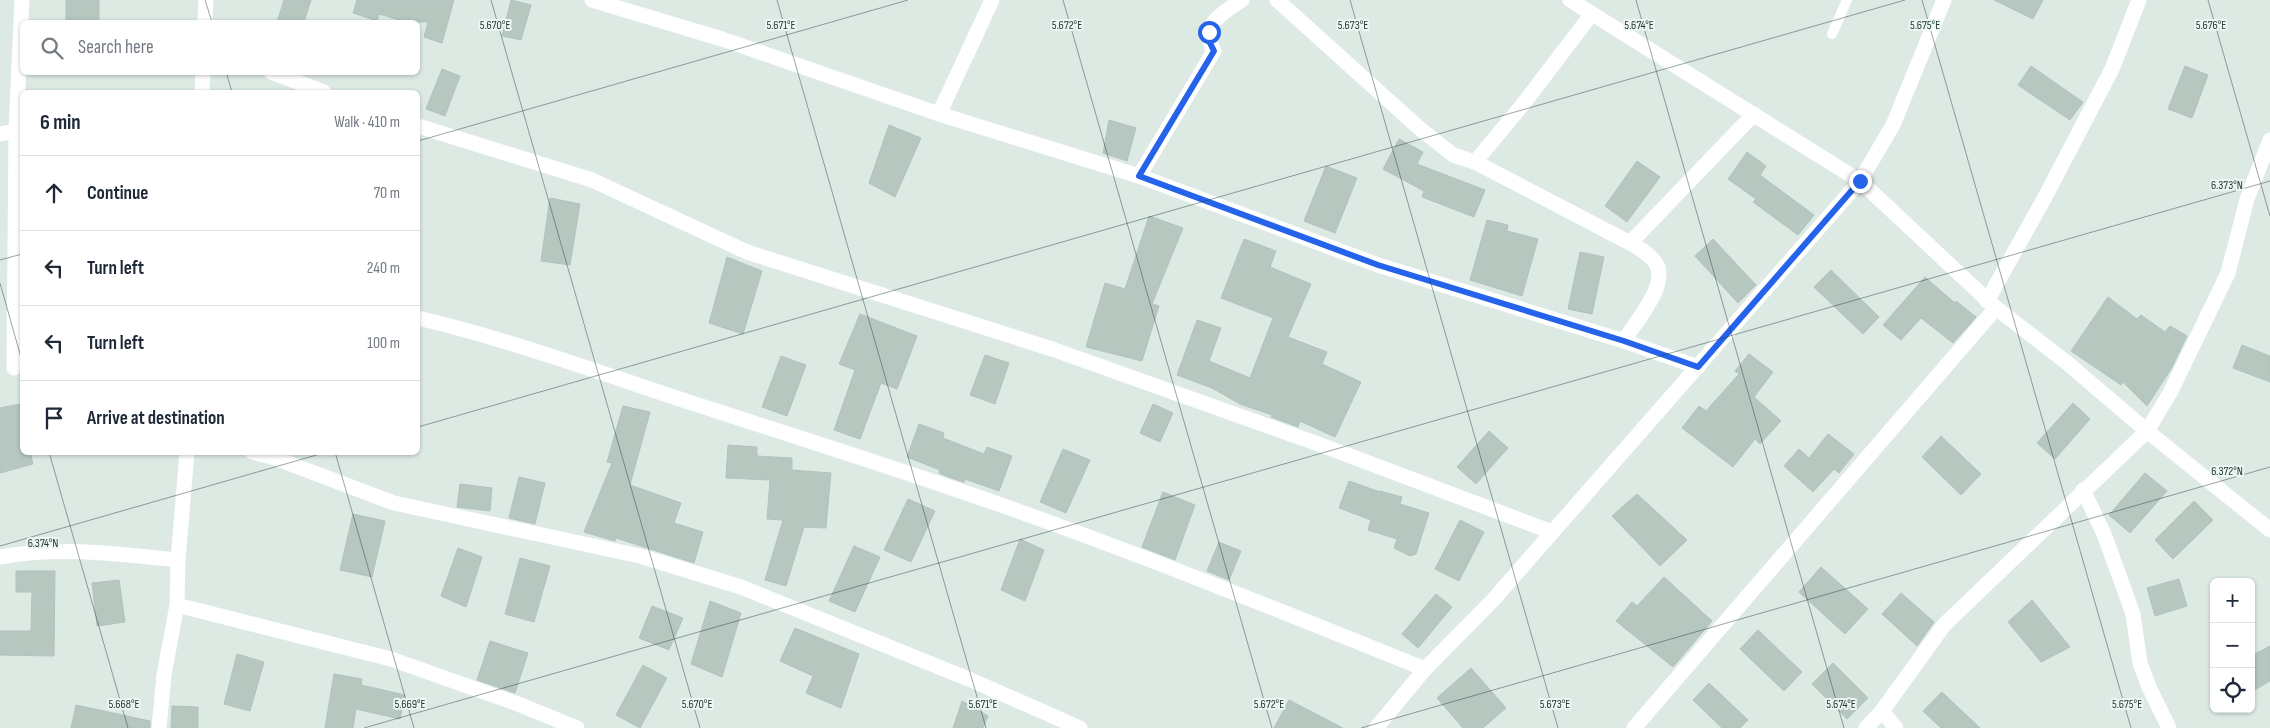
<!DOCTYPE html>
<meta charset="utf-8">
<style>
:root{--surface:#fff;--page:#f2f2f3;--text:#1f2937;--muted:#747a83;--line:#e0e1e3}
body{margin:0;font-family:"Sofia Sans Condensed",sans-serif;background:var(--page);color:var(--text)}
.controls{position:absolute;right:15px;bottom:15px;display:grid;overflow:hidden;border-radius:8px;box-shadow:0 1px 4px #0004}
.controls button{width:45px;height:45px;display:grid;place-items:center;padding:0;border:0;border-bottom:1px solid var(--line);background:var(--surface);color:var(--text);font:25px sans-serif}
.stop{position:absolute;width:15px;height:15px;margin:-11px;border:4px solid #2563eb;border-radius:50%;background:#fff}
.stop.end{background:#2563eb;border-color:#fff;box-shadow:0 1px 5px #0008}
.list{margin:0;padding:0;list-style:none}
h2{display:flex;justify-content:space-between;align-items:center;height:65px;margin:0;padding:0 20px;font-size:21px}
h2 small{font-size:16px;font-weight:400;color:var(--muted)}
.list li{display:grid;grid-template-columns:32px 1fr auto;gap:15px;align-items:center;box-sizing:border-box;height:75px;padding:0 20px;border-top:1px solid var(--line)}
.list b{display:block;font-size:19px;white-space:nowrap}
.list em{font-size:16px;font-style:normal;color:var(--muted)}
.icon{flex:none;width:28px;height:28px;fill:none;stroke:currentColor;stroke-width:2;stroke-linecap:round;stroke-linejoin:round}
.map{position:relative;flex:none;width:2270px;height:728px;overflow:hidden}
.search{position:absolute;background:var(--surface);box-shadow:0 1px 4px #0004;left:20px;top:20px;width:400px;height:55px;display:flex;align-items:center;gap:12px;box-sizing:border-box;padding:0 18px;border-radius:8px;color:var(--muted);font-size:19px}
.panel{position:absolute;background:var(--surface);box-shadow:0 1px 4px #0004;left:20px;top:90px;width:400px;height:365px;border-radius:8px}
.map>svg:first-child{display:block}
.building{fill:#b6c7c0;stroke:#b0c3bb}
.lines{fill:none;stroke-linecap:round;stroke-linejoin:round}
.lane{stroke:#fff;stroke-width:10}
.street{stroke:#fff;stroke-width:15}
.route{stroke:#2563eb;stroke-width:6}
.ticks{fill:none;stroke:#1e3932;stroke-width:1;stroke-opacity:0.45}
.ticks-label{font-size:12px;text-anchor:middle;fill:#1e3932;stroke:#edf6f2;stroke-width:4;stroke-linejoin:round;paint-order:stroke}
</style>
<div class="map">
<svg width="2270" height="728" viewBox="0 0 2270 728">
<rect width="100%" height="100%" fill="#ddeae4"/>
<g class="building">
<rect x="66" y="0" width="33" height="22"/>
<path d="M 284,0 L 311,0 L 304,22 L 277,22 Z"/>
<path d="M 357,0 L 454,0 L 442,43 L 424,37 L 428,22 L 406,22 L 379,14 L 377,21 L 353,13 Z"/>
<path d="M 511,0 L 531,5 L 521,40 L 502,36 Z"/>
<path d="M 1994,0 L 2043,0 L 2033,19 Z"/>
<path d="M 2031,66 L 2083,102 L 2070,120 L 2018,85 Z"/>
<path d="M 2185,66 L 2208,75 L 2192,118 L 2168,109 Z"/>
<path d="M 442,69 L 460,76 L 445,116 L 426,109 Z"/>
<path d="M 1109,120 L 1136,128 L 1127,161 L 1103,153 Z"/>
<path d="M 889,125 L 921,138 L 895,197 L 869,183 Z"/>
<path d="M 1399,139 L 1423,152 L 1417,164 L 1485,190 L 1474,217 L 1422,197 L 1424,191 L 1383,169 Z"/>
<path d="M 1747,152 L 1766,166 L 1760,175 L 1814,215 L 1798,235 L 1753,202 L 1756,199 L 1728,179 Z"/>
<path d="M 1637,161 L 1660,177 L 1627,222 L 1605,206 Z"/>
<path d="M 1326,166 L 1357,178 L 1335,233 L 1304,221 Z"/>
<path d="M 550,198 L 580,204 L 570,265 L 541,261 Z"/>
<path d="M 1149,216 L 1183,228 L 1152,304 L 1159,306 L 1142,361 L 1086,347 L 1105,283 L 1125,289 Z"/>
<path d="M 1487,220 L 1508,225 L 1507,231 L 1538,239 L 1522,296 L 1470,280 Z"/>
<path d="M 1244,239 L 1276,251 L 1270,267 L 1311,284 L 1288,337 L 1327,352 L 1322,364 L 1361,382 L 1335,437 L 1300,421 L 1298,427 L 1271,417 L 1272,415 L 1240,404 L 1212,388 L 1177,375 L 1197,320 L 1221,328 L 1209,361 L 1250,378 L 1273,318 L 1221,298 Z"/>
<path d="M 1713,239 L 1756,285 L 1738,303 L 1695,256 Z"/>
<path d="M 1580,252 L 1604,257 L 1592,314 L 1568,309 Z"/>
<path d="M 727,257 L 762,271 L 743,334 L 709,323 Z"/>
<path d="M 1831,270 L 1879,317 L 1863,334 L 1814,287 Z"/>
<path d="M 1925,277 L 1955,303 L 1956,301 L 1976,317 L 1953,343 L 1921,318 L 1901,340 L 1883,325 Z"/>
<path d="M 2108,297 L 2137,319 L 2141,315 L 2165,332 L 2170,326 L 2187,336 L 2171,369 L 2147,406 L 2123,382 L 2121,385 L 2071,351 Z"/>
<path d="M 860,314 L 917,336 L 897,389 L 881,383 L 860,439 L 834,430 L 855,370 L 839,364 Z"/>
<path d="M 2242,345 L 2270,356 L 2270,382 L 2233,368 Z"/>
<path d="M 1749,354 L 1773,372 L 1754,397 L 1781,421 L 1760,444 L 1755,439 L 1733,467 L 1682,428 L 1699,406 L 1706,411 L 1739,374 L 1735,371 Z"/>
<path d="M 985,355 L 1009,363 L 995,404 L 970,395 Z"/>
<path d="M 781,356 L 806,365 L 787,416 L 762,407 Z"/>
<path d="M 2073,403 L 2090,419 L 2055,459 L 2037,443 Z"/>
<path d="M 20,404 L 22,415 L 22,452 L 30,452 L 33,464 L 0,473 L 0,408 Z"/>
<path d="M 1153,404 L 1173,413 L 1160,442 L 1140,433 Z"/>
<path d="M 623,406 L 650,412 L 630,485 L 681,503 L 674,523 L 703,532 L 694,563 L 616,538 L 615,541 L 584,532 L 612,463 L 607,462 Z"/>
<path d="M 919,424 L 944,433 L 943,438 L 984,454 L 987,447 L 1012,456 L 999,491 L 965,479 L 964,482 L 951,478 L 939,473 L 940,470 L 907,457 Z"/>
<path d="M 1489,431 L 1508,448 L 1476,484 L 1457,467 Z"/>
<path d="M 1828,434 L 1854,454 L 1839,473 L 1834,469 L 1813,492 L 1784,466 L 1799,449 L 1809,458 Z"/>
<path d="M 1941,436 L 1981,474 L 1961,495 L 1922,457 Z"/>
<path d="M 728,445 L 757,447 L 757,456 L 792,458 L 792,470 L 831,473 L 826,528 L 804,527 L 786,586 L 765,580 L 783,520 L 767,519 L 770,480 L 726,478 Z"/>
<path d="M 1063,449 L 1090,460 L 1066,513 L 1040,502 Z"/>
<path d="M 2145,473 L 2167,491 L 2130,533 L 2109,515 Z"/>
<path d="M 519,477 L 545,483 L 535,524 L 509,518 Z"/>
<path d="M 1349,481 L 1380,492 L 1380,491 L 1402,497 L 1400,504 L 1429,513 L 1416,554 L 1410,556 L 1394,548 L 1397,539 L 1368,530 L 1371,520 L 1339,508 Z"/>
<path d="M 460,484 L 492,488 L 490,511 L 457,507 Z"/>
<path d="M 1163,492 L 1195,505 L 1175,560 L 1142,547 Z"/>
<path d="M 1637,494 L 1687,540 L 1660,566 L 1612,516 Z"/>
<path d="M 908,499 L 935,511 L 911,562 L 884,550 Z"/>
<path d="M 2194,501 L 2213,520 L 2173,559 L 2155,540 Z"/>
<path d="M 353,514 L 385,521 L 372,577 L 340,570 Z"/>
<path d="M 1460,520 L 1484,532 L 1459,581 L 1435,569 Z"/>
<path d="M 1020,539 L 1044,550 L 1025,601 L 1001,590 Z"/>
<path d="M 1219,542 L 1241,551 L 1229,580 L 1207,571 Z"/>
<path d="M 854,546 L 880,557 L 855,612 L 829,601 Z"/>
<path d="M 458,548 L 482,557 L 466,607 L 441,596 Z"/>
<path d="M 520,558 L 550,566 L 534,622 L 505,614 Z"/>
<path d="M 1821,567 L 1868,609 L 1845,634 L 1799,592 Z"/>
<path d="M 16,571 L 55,571 L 54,656 L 0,655 L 0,631 L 31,631 L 32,592 L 16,592 Z"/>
<path d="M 1664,577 L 1712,621 L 1673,667 L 1616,621 L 1632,602 L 1637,606 Z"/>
<path d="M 2179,579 L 2187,606 L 2155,616 L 2147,588 Z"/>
<path d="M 119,580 L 125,622 L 97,626 L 92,583 Z"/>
<path d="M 1901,593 L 1934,622 L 1917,646 L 1882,614 Z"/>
<path d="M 1436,594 L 1452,607 L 1418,648 L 1402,634 Z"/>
<path d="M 2032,600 L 2070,647 L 2041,662 L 2008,622 Z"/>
<path d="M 710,601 L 741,613 L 722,677 L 691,664 Z"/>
<path d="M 652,606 L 683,618 L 669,650 L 639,638 Z"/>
<path d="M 795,628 L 859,654 L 841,708 L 806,693 L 813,676 L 780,661 Z"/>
<path d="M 1758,630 L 1802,672 L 1784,691 L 1740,649 Z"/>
<path d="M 490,641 L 528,653 L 515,693 L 477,680 Z"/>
<path d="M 2270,646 L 2270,681 L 2251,692 L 2251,656 Z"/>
<path d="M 237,654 L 264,662 L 250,711 L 224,704 Z"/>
<path d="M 1833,663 L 1868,698 L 1847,719 L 1812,684 Z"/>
<path d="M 643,665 L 667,678 L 640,728 L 616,715 Z"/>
<path d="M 1471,668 L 1506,708 L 1483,728 L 1463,728 L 1437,698 Z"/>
<path d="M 334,674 L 362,679 L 361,685 L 405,695 L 400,719 L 356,709 L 353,728 L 325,728 Z"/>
<path d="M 1709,683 L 1748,720 L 1740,728 L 1722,728 L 1693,700 Z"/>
<path d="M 1942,692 L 1980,728 L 1941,728 L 1923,711 Z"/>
<path d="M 1289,700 L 1343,728 L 1274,728 Z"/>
<path d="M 962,701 L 988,716 L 983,728 L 953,728 Z"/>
<path d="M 76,705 L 150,721 L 150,728 L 71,728 Z"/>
<path d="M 172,706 L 198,707 L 198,728 L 171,728 Z"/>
</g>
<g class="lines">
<path class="lane" d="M 1832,34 L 1847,0"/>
<g class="street">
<path d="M 592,0 L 722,39 L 939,114 L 1139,176 L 1378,265 L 1624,341 L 1698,367"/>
<path d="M 1277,0 L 1418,127 L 1453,155 L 1475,162 L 1524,103 L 1591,15"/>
<path d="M 1570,0 L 1860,181 L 1996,308 L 2066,362 L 2147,431 L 2270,530"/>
<path d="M 205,22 L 206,0"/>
<path d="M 271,72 L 324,92"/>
<path d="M 202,92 L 203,72"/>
<path d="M 939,114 L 992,0"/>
<path d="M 418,126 L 592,180 L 747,252 L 1052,349 L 1321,445 L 1552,532"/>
<path d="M 0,134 L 16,131"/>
<path d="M 1475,162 L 1630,243 L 1754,114"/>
<path d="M 1139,176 L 1214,51 C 1199,24 1223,13 1242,0"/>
<path d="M 1987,301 L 2045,197 L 2112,69 L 2139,0"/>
<path d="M 418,318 C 520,342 619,380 720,412 C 827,447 934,480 1040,519 C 1170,566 1298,618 1425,669"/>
<path d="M 1624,341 C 1635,322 1671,283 1655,262 C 1648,253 1639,248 1630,243"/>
<path d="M 14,368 L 16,131 L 22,0"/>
<path d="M 252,452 L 272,457 L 394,503 L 640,556 L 741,587 L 971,680 L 1080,728"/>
<path d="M 2083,490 L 2104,534 L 2133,614 L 2140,663 L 2149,687 L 2169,728"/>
<path d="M 0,557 C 60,546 118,554 178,560"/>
<path d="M 177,605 L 391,659 L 518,704 L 577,728"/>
<path d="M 1882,711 L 1896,728"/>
<path d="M 159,728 L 164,675 L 177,605 L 178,560 L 187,452"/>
<path d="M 1376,728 L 1425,669 L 1494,599 L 1860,181 L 1893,125 L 1944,0"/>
<path d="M 1634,728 L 1996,308"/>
<path d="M 1866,728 L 1882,711 L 1944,625 L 2147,431 L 2171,391 L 2228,273 L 2247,199 L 2270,140"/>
</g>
</g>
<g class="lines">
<path class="route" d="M 1209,32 L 1210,43 L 1214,51 L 1139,176 L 1378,265 L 1624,341 L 1698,367 L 1860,181"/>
</g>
<path class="ticks" d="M 205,0 L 212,22M 491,0 L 700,728M 777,0 L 986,728M 1063,0 L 1272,728M 1350,0 L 1558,728M 1636,0 L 1844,728M 1922,0 L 2131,728M 2208,0 L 2270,216M 226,72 L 232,92M 418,141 L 908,0M 0,260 L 22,254M 0,283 L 22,361M 418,427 L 1905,0M 49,452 L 128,728M 335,452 L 414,728M 0,546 L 327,452M 364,728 L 2270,181M 1361,728 L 2270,467"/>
<g class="ticks-label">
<text x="495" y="29">5.670°E</text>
<text x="781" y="29">5.671°E</text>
<text x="1067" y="29">5.672°E</text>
<text x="1353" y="29">5.673°E</text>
<text x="1639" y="29">5.674°E</text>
<text x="1925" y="29">5.675°E</text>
<text x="2211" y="29">5.676°E</text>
<text x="2227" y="189">6.373°N</text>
<text x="2227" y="475">6.372°N</text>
<text x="43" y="547">6.374°N</text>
<text x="124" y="708">5.668°E</text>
<text x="410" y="708">5.669°E</text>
<text x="697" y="708">5.670°E</text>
<text x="983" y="708">5.671°E</text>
<text x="1269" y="708">5.672°E</text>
<text x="1555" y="708">5.673°E</text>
<text x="1841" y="708">5.674°E</text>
<text x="2127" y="708">5.675°E</text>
</g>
</svg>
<div class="controls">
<button>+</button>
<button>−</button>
<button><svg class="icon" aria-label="locate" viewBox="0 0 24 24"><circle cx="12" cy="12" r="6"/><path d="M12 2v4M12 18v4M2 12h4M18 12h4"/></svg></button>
</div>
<div class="stop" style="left:1209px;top:32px"></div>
<div class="stop end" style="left:1860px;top:181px"></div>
<div class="search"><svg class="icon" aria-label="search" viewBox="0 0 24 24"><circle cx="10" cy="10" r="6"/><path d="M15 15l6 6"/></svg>Search here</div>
<section class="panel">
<h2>6 min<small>Walk · 410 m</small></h2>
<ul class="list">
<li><svg class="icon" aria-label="ahead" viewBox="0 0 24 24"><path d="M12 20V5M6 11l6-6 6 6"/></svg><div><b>Continue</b></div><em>70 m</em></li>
<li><svg class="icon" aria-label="left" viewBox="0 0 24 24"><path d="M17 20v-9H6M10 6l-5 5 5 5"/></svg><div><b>Turn left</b></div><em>240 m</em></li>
<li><svg class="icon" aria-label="left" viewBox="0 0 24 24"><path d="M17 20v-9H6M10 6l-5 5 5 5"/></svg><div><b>Turn left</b></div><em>100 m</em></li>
<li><svg class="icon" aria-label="arrive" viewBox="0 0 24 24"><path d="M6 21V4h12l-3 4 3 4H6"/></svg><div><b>Arrive at destination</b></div></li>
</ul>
</section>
</div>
